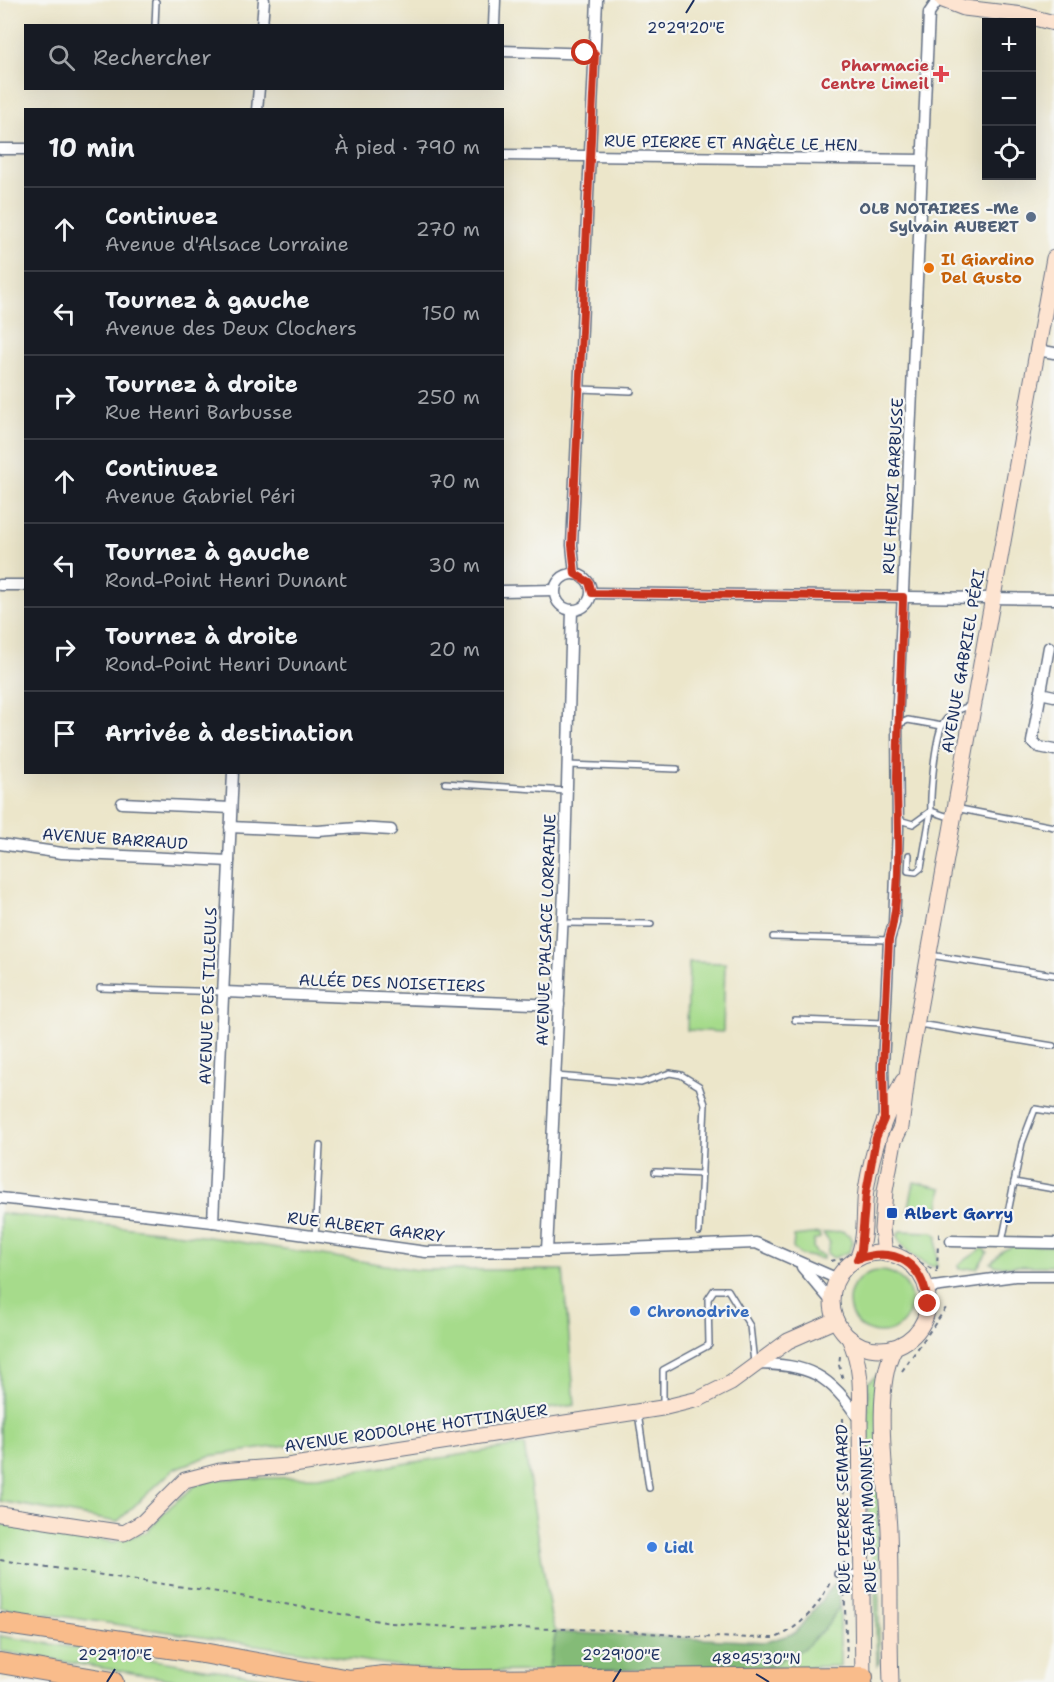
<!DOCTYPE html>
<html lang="fr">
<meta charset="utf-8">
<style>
:root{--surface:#171b24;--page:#242831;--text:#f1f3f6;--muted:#9ea1a6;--line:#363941}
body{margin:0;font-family:"Shantell Sans",sans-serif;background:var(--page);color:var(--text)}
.controls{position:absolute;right:18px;top:18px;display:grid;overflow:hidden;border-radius:0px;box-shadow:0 6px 24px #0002}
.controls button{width:54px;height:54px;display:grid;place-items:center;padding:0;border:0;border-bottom:2px solid var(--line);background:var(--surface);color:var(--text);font:30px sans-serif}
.stop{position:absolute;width:18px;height:18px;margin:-14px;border:4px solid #c8321e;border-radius:50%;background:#fff}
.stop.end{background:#c8321e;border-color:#fff;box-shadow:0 2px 6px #0008}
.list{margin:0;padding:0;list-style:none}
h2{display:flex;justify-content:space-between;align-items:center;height:78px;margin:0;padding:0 24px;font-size:26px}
h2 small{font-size:20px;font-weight:400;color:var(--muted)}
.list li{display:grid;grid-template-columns:39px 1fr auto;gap:18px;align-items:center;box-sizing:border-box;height:84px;padding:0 24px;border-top:2px solid var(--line)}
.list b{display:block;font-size:22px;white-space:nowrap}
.list p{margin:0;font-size:20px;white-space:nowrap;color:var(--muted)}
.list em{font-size:20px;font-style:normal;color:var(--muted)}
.icon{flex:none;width:33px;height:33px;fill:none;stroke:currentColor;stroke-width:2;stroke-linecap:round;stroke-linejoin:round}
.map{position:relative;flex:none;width:1054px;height:1682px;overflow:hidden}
.search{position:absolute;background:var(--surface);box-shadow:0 6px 24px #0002;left:24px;top:24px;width:480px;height:66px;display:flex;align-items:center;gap:15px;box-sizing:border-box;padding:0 21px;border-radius:0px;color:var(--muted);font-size:22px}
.panel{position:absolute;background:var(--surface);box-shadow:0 6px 24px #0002;left:24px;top:108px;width:480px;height:666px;border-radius:0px}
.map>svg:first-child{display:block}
.green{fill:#a6db8b;stroke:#608574;stroke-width:1.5}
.forest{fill:#84bb77;stroke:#50756a;stroke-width:1.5}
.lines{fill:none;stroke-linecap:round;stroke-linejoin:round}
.lane-casing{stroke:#646f84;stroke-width:8}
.street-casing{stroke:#646f84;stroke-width:13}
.secondary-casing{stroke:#646f84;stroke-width:17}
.highway-casing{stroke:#646f84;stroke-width:22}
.path{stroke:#646f84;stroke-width:2;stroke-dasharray:4.5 4.5;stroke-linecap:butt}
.lane{stroke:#fff;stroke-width:5}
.street{stroke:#fff;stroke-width:10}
.secondary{stroke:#fde4d1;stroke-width:15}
.highway{stroke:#f9bc8b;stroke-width:20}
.route{stroke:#c8321e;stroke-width:8}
.ticks{fill:none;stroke:#1b2f5e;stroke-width:2}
.health-dot{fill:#e0444e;stroke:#f6f6f2;stroke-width:2}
.service-dot{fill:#5c6f8a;stroke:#f6f6f2;stroke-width:2}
.food-dot{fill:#e8710a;stroke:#f6f6f2;stroke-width:2}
.transit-dot{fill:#1a4fb4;stroke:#f6f6f2;stroke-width:2}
.shop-dot{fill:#3f7fe0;stroke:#f6f6f2;stroke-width:2}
.labels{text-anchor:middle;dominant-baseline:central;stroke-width:4.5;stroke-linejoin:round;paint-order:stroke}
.health-label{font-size:16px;font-weight:bold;fill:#be3a42;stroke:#f6f6f2;text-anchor:end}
.street-label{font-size:16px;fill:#1b2f5e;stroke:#f6f6f2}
.service-label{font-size:16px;font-weight:bold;fill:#4e5e75;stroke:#f6f6f2;text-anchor:end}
.food-label{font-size:16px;font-weight:bold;fill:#c56008;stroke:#f6f6f2;text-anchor:start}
.transit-label{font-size:16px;font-weight:bold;fill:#164399;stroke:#f6f6f2;text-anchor:start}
.shop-label{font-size:16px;font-weight:bold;fill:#366cbe;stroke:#f6f6f2;text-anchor:start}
.ticks-label{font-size:15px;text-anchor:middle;fill:#1b2f5e;stroke:#f6f6f2;stroke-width:4.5;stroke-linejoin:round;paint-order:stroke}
</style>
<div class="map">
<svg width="1054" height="1682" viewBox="0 0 1054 1682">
<rect width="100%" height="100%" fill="#f6f6f2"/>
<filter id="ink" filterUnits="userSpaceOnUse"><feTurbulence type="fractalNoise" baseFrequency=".0167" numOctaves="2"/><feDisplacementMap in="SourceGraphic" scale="12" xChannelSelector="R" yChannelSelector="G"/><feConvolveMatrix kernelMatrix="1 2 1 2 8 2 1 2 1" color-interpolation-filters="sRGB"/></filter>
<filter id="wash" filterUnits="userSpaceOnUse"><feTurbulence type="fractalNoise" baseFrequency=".008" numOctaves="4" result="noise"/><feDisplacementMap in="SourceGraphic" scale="24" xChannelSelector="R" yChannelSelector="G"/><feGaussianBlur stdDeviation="1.35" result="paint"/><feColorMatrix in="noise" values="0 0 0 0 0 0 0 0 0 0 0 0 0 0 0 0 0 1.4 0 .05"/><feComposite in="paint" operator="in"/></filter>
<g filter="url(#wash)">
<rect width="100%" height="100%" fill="#ece6ca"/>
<g class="green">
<path d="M 689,962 L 725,963 L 723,1032 L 687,1030 Z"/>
<path d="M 914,1182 L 942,1188 L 938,1212 L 908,1212 Z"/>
<path d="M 0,1213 L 209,1237 L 417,1270 L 563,1270 L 575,1405 L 209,1456 L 174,1469 L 117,1522 L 0,1501 Z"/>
<path d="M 842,1231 L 849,1235 L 853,1243 L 849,1252 L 833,1258 L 827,1253 L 830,1243 L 823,1233 Z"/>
<path d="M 900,1231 L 933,1232 L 937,1235 L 937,1267 C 923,1266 903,1250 897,1236 Z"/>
<path d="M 819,1233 L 820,1238 L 814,1240 L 813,1247 L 816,1253 L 823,1255 L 823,1259 L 802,1255 L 793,1249 L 794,1236 Z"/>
<path d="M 1015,1245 L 1054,1246 L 1054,1266 L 995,1266 L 991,1263 L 1002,1251 Z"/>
<path d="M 983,1248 L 987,1253 L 977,1268 L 959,1269 L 958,1265 Z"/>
<circle cx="880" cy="1302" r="31"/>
<path d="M 878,1375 L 879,1663 L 877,1665 L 875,1586 L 869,1517 L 868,1382 Z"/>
<path d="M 524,1445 L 551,1618 L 556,1632 L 548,1671 L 439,1672 L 0,1607 L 0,1524 L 114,1542 L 147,1532 L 171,1506 L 196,1485 L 218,1479 L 318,1477 Z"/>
<path d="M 840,1605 L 840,1666 L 765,1668 C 803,1649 818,1642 840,1605 Z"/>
<path d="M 0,1636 L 293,1682 L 187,1682 L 0,1651 Z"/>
</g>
<path class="forest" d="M 838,1580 L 840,1605 L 827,1626 L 805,1648 L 765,1668 L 548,1671 L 556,1632 L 766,1642 L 795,1633 Z"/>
</g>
<g filter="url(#ink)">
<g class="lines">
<defs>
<g id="lane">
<path d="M 155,26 L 156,2"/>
<path d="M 580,389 L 631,391"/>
<path d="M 897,725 L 908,720 L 942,726"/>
<path d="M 568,765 L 677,769"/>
<path d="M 445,783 L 566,791"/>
<path d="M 955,808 L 1054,827"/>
<path d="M 952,818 L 931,811 C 930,795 935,740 942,726 C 948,713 960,709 972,705"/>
<path d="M 899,820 L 913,824 L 931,811"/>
<path d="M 909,855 L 908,871 L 916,872 L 921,868 L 931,811"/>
<path d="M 563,923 L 651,924"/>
<path d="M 773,937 L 889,940"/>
<path d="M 930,955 L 1054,975"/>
<path d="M 100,988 L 224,992"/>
<path d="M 795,1020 L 885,1023"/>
<path d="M 919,1024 L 1053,1046"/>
<path d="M 556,1076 L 641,1083 L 670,1073 L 681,1075 L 699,1086 L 705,1104 L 699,1232"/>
<path d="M 655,1172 L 702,1174"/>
<path d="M 1014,1182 L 1054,1189"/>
<path d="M 315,1237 L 320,1146"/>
<path d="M 1002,1242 L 1022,1143 L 1035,1109 L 1054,1112"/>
<path d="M 663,1407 L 663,1370 L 709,1345 L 708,1299 L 714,1290 L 728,1290 L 750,1326 L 754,1363"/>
<path d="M 638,1413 L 649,1488"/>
<path d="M 837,1574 L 860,1573"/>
</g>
<g id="street">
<path d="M 262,26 L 264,0"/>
<path d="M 494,26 L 495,0"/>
<path d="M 502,51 L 595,54"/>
<path d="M 257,110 L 259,88"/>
<path d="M 0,149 L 26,149"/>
<path d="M 502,155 L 923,160"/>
<path d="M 1038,350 L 1054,353"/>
<circle cx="573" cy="592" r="18"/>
<path d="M 575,574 L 572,545 L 597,0"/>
<path d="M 0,585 L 26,585"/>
<path d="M 502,591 L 555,590"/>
<path d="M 592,593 L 1054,599"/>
<path d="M 1049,647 L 1032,742 L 1039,747 L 1054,750"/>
<path d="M 1040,693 L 1054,696"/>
<path d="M 122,803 L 231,808"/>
<path d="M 230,827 L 318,831 L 358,828 L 391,830"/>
<path d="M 0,844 L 62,853 L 229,861"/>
<path d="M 224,992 L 559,1005"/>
<path d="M 884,1119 L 883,1066 L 889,940 L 894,923 L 898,829 L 897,725 L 929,13 L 938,0"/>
<path d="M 0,1198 L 213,1222 L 426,1252 L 547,1251 L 756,1243 L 838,1279"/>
<path d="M 213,1222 L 233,772"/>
<path d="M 951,1241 L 1054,1243"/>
<path d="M 547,1251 L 564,891 L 572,610"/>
<path d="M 802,1267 L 832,1302"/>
<path d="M 926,1288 L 1015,1276 L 1054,1276"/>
<path d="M 755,1364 C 809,1364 830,1374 860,1421"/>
</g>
<g id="secondary">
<path d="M 943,0 L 964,8 L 1023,15 L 1054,23"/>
<circle cx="880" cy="1301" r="48"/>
<path d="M 885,1254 L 882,1229 L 885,1191 L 894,1141 L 901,1127 L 908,1070 L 1054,258"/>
<path d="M 857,1259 C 867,1237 863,1213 866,1190 C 873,1147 883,1120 903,1081"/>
<path d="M 849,1338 C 862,1366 861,1390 860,1421 L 863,1682"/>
<path d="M 0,1514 L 124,1533 L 143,1522 L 185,1480 L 220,1471 L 287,1466 L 662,1408 L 699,1399 L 731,1383 L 788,1341 L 836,1320"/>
<path d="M 891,1682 C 889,1632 891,1581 889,1530 C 887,1483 872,1390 894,1349"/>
</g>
<g id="highway">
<path d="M 0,1623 L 203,1653 L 360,1682"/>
<path d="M 0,1663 L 113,1682"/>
<path d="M 349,1680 L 384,1676 L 460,1680 L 863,1677"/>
</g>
</defs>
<use href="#lane" class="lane-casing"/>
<use href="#street" class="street-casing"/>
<use href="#secondary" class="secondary-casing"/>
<use href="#highway" class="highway-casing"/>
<g class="path">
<path d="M 939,1238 L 939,1229"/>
<path d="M 899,1245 L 914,1259 L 937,1272"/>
<path d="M 831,1261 L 843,1258"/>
<path d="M 937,1270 L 938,1243"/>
<path d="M 840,1356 L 839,1365 L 843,1380"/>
<path d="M 902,1371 L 946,1308"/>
<path d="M 843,1418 L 844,1566"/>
<path d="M 0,1560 L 218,1592 L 390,1623 L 452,1627 L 616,1630 L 695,1637 L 775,1638 C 799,1629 820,1605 830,1582"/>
<path d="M 844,1583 L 847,1658"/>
</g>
<use href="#lane" class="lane"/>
<use href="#street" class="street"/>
<use href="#secondary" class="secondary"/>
<use href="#highway" class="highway"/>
</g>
</g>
<g class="lines" filter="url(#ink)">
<path class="route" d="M 585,53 L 595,54 L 572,545 L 575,574 L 589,582 L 592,593 L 903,597 C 902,656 898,716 897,776 C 897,827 903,891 889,940 L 883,1066 L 884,1119 L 876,1138 L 866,1193 L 861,1250 L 857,1259 C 896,1246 923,1263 928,1304"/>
</g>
<path class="ticks" d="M 686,13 L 694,0M 756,1674 L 769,1682M 107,1682 L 115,1669M 613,1682 L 621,1669"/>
<path class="health-dot" d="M938 65h6v6h6v6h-6v6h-6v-6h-6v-6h6z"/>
<circle class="service-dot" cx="1031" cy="217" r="6"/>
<circle class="food-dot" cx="929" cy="268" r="6"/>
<rect class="transit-dot" x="886" y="1207" width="12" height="12" rx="3"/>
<g class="shop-dot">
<circle cx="635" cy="1311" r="6"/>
<circle cx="652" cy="1547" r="6"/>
</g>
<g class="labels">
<g class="health-label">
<text x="929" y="65">Pharmacie<tspan x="929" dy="18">Centre Limeil</tspan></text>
</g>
<g class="street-label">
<text transform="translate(731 143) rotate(1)">RUE PIERRE ET ANGÈLE LE HEN</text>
<text transform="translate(893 486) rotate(-87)">RUE HENRI BARBUSSE</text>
<text transform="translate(963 661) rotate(-80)">AVENUE GABRIEL PÉRI</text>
<text transform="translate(115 839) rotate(4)">AVENUE BARRAUD</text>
<text transform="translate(546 930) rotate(-88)">AVENUE D'ALSACE LORRAINE</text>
<text transform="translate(392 983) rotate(2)">ALLÉE DES NOISETIERS</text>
<text transform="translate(208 996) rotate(-88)">AVENUE DES TILLEULS</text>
<text transform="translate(366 1227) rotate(7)">RUE ALBERT GARRY</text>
<text transform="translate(416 1428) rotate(-8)">AVENUE RODOLPHE HOTTINGUER</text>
<text transform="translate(843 1509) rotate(-91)">RUE PIERRE SEMARD</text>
<text transform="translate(868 1515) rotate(-92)">RUE JEAN MONNET</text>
</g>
<g class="service-label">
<text x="1019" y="208">OLB NOTAIRES -Me<tspan x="1019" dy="18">Sylvain AUBERT</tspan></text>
</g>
<g class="food-label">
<text x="941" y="259">Il Giardino<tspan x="941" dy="18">Del Gusto</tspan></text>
</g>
<g class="transit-label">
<text x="904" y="1213">Albert Garry</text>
</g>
<g class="shop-label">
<text x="647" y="1311">Chronodrive</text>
<text x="664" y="1547">Lidl</text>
</g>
</g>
<g class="ticks-label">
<text x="686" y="33">2°29'20"E</text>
<text x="115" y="1660">2°29'10"E</text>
<text x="621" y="1660">2°29'00"E</text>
<text x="756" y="1664">48°45'30"N</text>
</g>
</svg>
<div class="controls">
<button>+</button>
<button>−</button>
<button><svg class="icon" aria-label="locate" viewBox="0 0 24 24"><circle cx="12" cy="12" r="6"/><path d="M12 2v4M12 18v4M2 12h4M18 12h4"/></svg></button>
</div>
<div class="stop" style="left:585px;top:53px"></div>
<div class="stop end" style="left:928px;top:1304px"></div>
<div class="search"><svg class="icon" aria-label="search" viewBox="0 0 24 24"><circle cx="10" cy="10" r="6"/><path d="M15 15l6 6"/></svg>Rechercher</div>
<section class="panel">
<h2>10 min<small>À pied · 790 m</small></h2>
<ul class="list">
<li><svg class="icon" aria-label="ahead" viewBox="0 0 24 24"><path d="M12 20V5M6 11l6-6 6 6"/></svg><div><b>Continuez</b><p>Avenue d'Alsace Lorraine</p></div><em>270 m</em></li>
<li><svg class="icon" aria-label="left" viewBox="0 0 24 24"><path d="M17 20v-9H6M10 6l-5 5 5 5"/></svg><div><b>Tournez à gauche</b><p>Avenue des Deux Clochers</p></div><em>150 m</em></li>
<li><svg class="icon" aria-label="right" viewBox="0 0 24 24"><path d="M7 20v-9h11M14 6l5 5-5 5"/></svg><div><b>Tournez à droite</b><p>Rue Henri Barbusse</p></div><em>250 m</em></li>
<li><svg class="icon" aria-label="ahead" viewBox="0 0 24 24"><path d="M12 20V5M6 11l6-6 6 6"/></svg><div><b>Continuez</b><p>Avenue Gabriel Péri</p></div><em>70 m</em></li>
<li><svg class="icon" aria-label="left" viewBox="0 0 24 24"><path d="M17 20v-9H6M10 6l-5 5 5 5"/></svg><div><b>Tournez à gauche</b><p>Rond-Point Henri Dunant</p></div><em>30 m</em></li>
<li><svg class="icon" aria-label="right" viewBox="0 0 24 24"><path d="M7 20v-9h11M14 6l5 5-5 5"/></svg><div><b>Tournez à droite</b><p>Rond-Point Henri Dunant</p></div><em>20 m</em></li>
<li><svg class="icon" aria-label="arrive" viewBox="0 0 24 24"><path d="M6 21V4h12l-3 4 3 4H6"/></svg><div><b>Arrivée à destination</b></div></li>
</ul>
</section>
</div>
